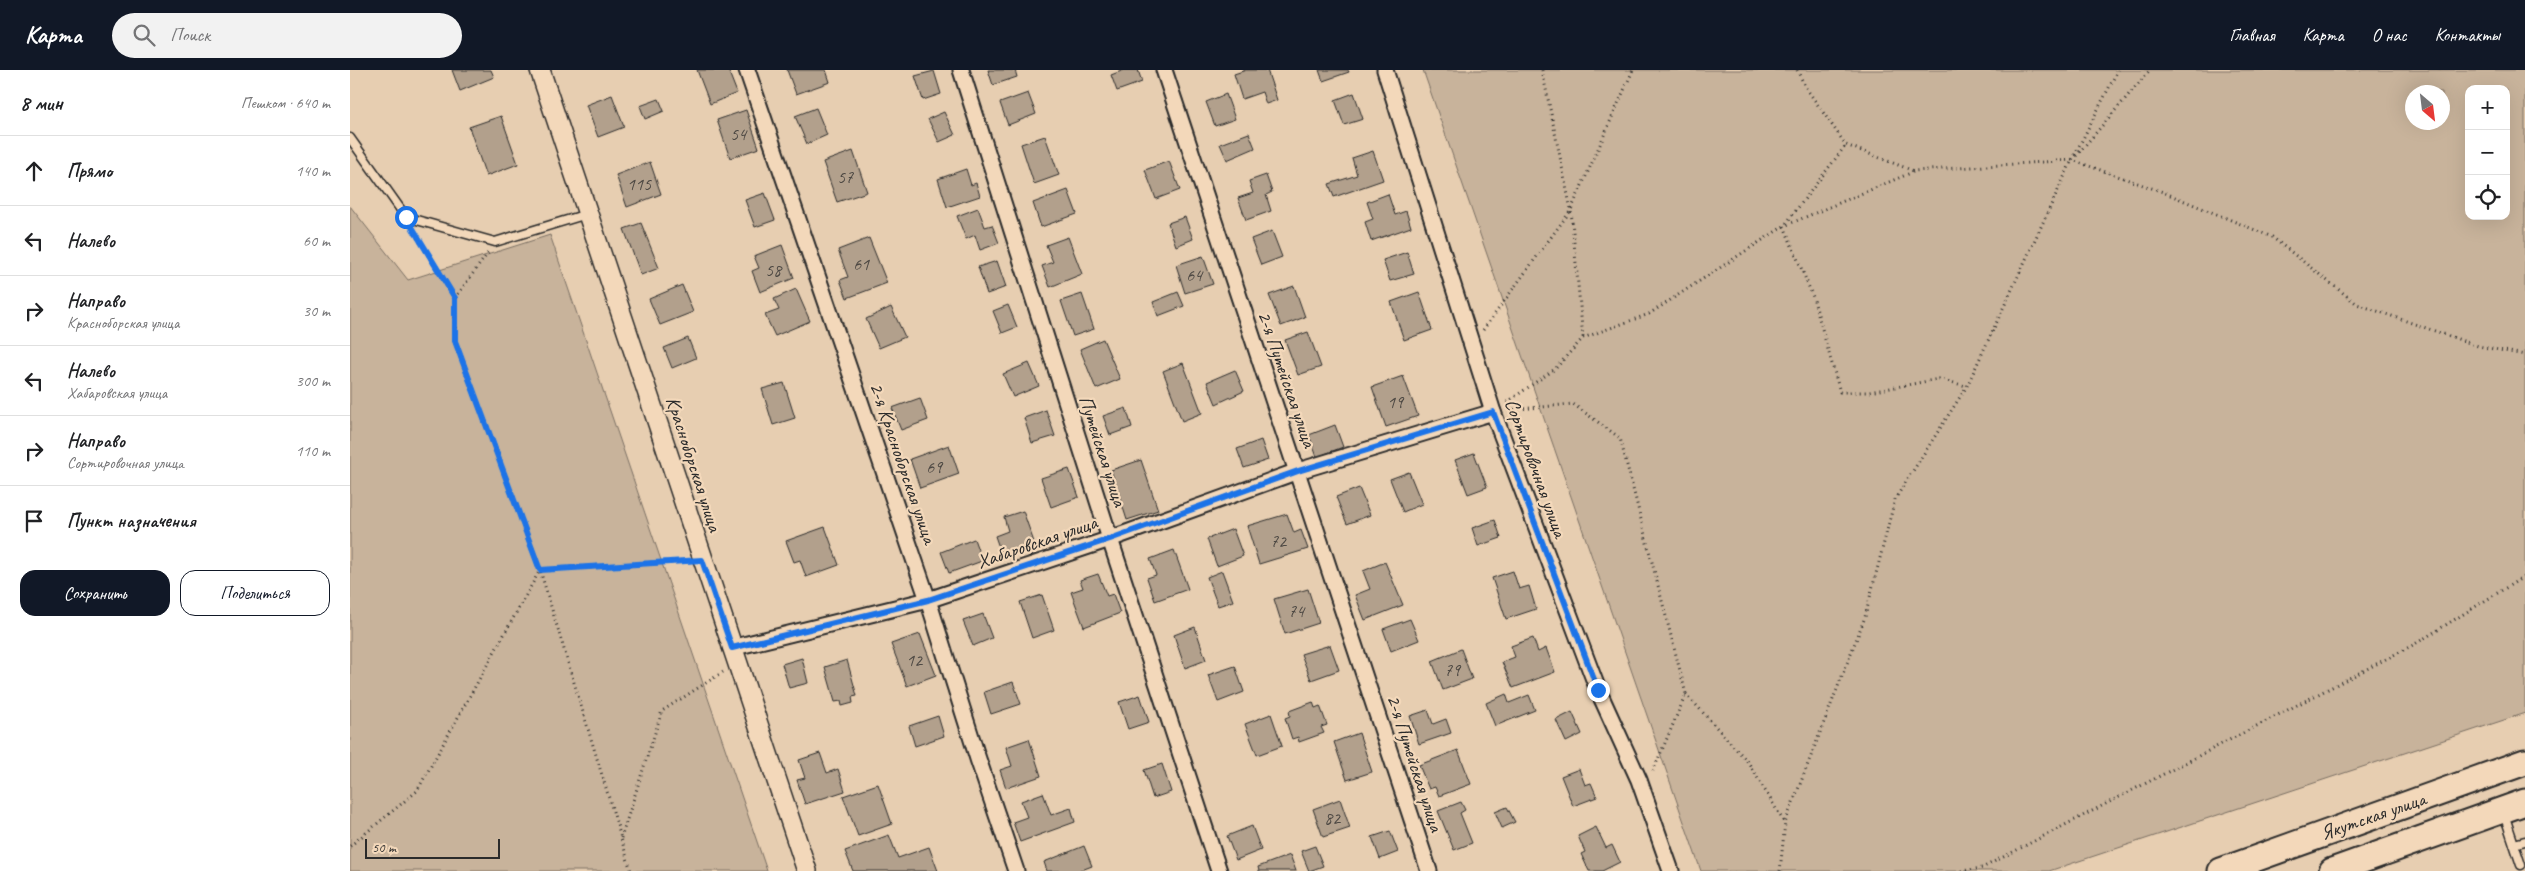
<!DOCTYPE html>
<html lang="ru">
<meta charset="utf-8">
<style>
:root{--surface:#fff;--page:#f2f2f2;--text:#202124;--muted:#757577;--line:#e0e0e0;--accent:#111827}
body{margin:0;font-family:Caveat,sans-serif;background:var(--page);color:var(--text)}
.controls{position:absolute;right:15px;top:15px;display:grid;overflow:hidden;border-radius:10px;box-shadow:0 5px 20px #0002}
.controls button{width:45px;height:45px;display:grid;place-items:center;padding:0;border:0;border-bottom:1px solid var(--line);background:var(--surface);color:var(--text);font:25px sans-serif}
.compass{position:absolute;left:2055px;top:15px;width:45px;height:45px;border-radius:50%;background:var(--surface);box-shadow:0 5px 20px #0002;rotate:152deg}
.scale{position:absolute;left:15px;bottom:12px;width:135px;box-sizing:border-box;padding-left:5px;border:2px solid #2b2b2b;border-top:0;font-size:14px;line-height:18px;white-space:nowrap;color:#2b2b2b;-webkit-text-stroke:4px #f3d8ba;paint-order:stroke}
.stop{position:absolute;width:15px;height:15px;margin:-11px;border:4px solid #1a73e8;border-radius:50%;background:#fff}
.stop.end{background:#1a73e8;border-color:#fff;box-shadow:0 1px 5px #0008}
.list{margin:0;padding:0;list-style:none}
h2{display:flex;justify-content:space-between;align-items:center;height:65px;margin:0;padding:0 20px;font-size:21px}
h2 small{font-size:16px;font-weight:400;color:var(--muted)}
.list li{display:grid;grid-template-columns:32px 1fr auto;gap:15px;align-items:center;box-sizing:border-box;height:70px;padding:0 20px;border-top:1px solid var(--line)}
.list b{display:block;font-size:19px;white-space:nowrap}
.list p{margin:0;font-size:16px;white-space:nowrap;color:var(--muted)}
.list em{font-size:16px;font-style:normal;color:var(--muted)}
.actions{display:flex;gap:10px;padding:15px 20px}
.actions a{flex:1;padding:11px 0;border:1px solid var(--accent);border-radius:15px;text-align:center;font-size:18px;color:var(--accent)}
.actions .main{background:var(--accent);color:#fff}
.icon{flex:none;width:28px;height:28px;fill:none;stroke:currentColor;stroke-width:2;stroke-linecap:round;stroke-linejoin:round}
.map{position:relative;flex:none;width:2175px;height:801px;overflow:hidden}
header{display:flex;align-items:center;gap:30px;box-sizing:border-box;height:70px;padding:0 25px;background:var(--accent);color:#fff}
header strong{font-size:24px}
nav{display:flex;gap:28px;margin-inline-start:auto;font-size:18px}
.search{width:350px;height:45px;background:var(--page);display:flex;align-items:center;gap:12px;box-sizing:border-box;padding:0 18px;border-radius:28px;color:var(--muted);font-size:19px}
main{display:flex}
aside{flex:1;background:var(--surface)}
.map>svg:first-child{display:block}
.green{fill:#c8b39b;stroke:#7a6f63;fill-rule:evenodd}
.building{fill:#b2a08c;stroke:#2b2b2b}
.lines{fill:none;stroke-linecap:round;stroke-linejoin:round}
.service-casing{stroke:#2b2b2b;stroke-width:11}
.minor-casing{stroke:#2b2b2b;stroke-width:19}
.tertiary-casing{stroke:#2b2b2b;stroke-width:22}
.primary-casing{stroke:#2b2b2b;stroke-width:29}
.path{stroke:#2b2b2b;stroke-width:3;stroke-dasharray:1 4;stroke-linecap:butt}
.service{stroke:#f3d8ba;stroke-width:8}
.minor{stroke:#f3d8ba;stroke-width:15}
.tertiary{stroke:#f3d8ba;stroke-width:19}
.primary{stroke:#f3d8ba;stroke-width:25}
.route{stroke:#1a73e8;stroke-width:6}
.labels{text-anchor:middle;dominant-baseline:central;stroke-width:4.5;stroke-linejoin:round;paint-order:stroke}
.number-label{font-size:18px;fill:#4d4843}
.street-label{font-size:20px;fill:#2b2b2b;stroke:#f3d8ba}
</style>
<header>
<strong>Карта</strong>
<div class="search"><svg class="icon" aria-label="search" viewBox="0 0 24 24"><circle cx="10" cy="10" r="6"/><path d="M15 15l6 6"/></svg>Поиск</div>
<nav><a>Главная</a><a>Карта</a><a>О нас</a><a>Контакты</a></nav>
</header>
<main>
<aside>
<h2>8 мин<small>Пешком · 640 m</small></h2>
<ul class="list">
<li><svg class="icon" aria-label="ahead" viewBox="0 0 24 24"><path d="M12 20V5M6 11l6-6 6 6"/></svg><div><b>Прямо</b></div><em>140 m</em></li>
<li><svg class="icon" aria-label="left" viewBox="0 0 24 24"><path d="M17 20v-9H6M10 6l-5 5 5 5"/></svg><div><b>Налево</b></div><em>60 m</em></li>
<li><svg class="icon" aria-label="right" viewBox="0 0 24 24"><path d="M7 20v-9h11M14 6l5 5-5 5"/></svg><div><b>Направо</b><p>Красноборская улица</p></div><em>30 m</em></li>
<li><svg class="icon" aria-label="left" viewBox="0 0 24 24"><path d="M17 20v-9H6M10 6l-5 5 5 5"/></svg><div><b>Налево</b><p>Хабаровская улица</p></div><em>300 m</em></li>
<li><svg class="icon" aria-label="right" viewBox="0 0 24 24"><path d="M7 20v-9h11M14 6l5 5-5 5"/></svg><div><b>Направо</b><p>Сортировочная улица</p></div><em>110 m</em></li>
<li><svg class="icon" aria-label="arrive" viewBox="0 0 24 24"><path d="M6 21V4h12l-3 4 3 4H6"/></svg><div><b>Пункт назначения</b></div></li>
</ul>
<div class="actions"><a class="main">Сохранить</a><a>Поделиться</a></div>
</aside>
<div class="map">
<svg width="2175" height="801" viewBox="0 0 2175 801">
<rect width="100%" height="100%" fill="#e7ceb1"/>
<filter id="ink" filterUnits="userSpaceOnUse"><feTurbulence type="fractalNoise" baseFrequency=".02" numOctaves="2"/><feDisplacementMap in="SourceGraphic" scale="10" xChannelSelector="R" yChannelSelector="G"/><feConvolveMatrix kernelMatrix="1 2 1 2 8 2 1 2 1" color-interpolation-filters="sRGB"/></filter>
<g filter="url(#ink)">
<g class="green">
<path d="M 1073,0 L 2175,0 L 2175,643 L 1699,801 L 1351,801 ZM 2119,19 L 2156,19 L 2156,146 L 2119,146 ZM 2062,22 L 2092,22 L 2092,52 L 2062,52 Z"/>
<path d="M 0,136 L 58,210 L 200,165 L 417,801 L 0,801 Z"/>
</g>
<g class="building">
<path d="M 102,0 L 141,0 L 144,7 L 110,21 Z"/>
<path d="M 347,0 L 378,0 L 387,23 L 360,34 Z"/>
<path d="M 437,0 L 476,0 L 480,12 L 446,24 Z"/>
<path d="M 638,0 L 665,0 L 667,7 L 643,15 Z"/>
<path d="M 774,0 L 788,0 L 792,12 L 767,21 L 761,5 Z"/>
<path d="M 896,0 L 917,0 L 927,30 L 916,34 L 912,22 L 892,29 L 884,4 Z"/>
<path d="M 969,0 L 998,0 L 999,2 L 973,11 Z"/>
<path d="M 584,1 L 591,24 L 573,30 L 565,6 Z"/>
<path d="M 678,23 L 686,44 L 658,55 L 650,33 Z"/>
<path d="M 1004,23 L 1013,49 L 994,55 L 985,30 Z"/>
<path d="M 876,24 L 885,49 L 865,56 L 856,32 Z"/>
<path d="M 262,25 L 274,57 L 248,67 L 236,35 Z"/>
<path d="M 309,29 L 314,41 L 295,49 L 290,36 Z"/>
<path d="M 466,38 L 477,65 L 457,74 L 445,46 Z"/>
<path d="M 396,40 L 409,78 L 380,88 L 367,50 Z"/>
<path d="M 594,42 L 605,65 L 589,72 L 578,49 Z"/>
<path d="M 151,46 L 168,94 L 136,106 L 119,57 Z"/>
<path d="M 899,63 L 905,78 L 877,90 L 870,74 Z"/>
<path d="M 695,66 L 709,105 L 684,114 L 671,74 Z"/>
<path d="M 503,81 L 517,122 L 487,132 L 473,92 Z"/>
<path d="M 1023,81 L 1033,110 L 984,127 L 979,114 L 1007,105 L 1002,88 Z"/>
<path d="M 819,91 L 830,120 L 806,129 L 795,100 Z"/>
<path d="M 300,92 L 311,124 L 277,137 L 266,105 Z"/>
<path d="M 616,99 L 621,115 L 626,113 L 630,126 L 597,137 L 588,109 Z"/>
<path d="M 916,105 L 922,122 L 916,125 L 921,141 L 896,150 L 888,128 L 903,123 L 899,111 Z"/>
<path d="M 718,120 L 727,144 L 691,157 L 683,133 Z"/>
<path d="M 415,123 L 425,150 L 405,157 L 395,130 Z"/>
<path d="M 1038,124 L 1045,145 L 1056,141 L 1061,157 L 1021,171 L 1015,152 L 1023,149 L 1017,132 Z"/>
<path d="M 628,138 L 635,157 L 642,155 L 649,173 L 630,180 L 625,165 L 616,169 L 607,146 Z"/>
<path d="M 835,147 L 843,169 L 826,176 L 818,153 Z"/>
<path d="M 291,153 L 309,198 L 291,205 L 274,159 Z"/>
<path d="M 922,161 L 932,187 L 911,195 L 901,169 Z"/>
<path d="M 718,167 L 732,204 L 700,217 L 692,196 L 703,192 L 696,175 Z"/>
<path d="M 519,168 L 537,213 L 497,228 L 490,210 L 498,207 L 488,180 Z"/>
<path d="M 432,175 L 444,208 L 410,222 L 402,201 L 409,198 L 404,186 Z"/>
<path d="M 1057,182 L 1064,204 L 1040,211 L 1033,190 Z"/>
<path d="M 853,186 L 863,214 L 835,223 L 826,195 Z"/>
<path d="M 647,191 L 656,217 L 637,224 L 628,197 Z"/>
<path d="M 332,215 L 343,242 L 310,255 L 299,229 Z"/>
<path d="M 944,216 L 955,247 L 931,256 L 919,225 Z"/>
<path d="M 446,219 L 460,251 L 425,266 L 415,245 L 429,240 L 424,229 Z"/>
<path d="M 828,222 L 834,236 L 808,246 L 803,232 Z"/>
<path d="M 1069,222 L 1082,260 L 1054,270 L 1041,232 Z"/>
<path d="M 732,224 L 744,259 L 723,266 L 711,231 Z"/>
<path d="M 658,235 L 667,257 L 652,263 L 643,241 Z"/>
<path d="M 541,237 L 555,267 L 529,278 L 516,249 Z"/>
<path d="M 958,262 L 971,297 L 948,305 L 935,270 Z"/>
<path d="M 338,268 L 346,288 L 322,298 L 314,278 Z"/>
<path d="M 753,269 L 770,309 L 746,319 L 730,279 Z"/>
<path d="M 679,293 L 689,316 L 663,327 L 653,304 Z"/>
<path d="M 833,293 L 852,343 L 832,351 L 813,301 Z"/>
<path d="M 885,300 L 894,321 L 866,334 L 857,312 Z"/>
<path d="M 1053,306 L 1068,346 L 1036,357 L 1022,317 Z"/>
<path d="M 434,313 L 445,348 L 423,355 L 412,319 Z"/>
<path d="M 570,328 L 578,350 L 551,360 L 542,338 Z"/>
<path d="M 776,338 L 782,357 L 760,365 L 753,346 Z"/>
<path d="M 696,340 L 705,366 L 682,373 L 674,348 Z"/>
<path d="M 985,355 L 993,377 L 967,387 L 959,365 Z"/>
<path d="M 911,370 L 918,390 L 894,398 L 887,379 Z"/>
<path d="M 599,375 L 609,404 L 570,418 L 560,389 Z"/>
<path d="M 1124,383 L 1137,417 L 1118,424 L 1105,390 Z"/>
<path d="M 791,390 L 808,440 L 777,450 L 761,400 Z"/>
<path d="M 719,399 L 729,427 L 701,437 L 691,408 Z"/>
<path d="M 1059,402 L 1072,434 L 1053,442 L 1040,409 Z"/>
<path d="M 1009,418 L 1020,445 L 997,454 L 986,427 Z"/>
<path d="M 673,441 L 685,475 L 652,486 L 645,466 L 658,461 L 654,447 Z"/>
<path d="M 937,444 L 944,463 L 951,460 L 958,479 L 909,494 L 897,456 Z"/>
<path d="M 1145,450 L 1151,468 L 1128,476 L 1122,458 Z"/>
<path d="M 475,457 L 489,495 L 456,507 L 450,490 L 444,492 L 436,471 Z"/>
<path d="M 883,459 L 893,486 L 867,496 L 857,469 Z"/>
<path d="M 624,469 L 632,491 L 599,503 L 591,482 Z"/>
<path d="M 824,480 L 838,519 L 805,531 L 797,508 L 806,505 L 800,489 Z"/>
<path d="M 1035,492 L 1053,535 L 1015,550 L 1005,525 L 1020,519 L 1013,501 Z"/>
<path d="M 872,501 L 883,531 L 868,536 L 857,507 Z"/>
<path d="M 1163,501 L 1169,519 L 1179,516 L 1186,539 L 1156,549 L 1142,508 Z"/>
<path d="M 748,504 L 757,526 L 763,524 L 770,543 L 734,557 L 721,522 L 733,518 L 730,510 Z"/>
<path d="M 958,519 L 969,553 L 935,564 L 924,529 Z"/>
<path d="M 692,525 L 704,560 L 682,568 L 670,532 Z"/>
<path d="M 633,544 L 642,568 L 623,576 L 613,551 Z"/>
<path d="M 1060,549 L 1069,570 L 1041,581 L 1033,559 Z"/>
<path d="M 845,557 L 856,590 L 835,598 L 824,565 Z"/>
<path d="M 570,564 L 586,605 L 557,616 L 541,574 Z"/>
<path d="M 1183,568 L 1188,582 L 1196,578 L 1205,602 L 1163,618 L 1152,592 L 1165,587 L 1161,576 Z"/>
<path d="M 980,575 L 989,600 L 961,610 L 951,584 Z"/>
<path d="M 1111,579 L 1122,609 L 1093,620 L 1082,591 Z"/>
<path d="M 452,588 L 458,613 L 439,618 L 432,594 Z"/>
<path d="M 497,590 L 507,626 L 502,627 L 503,633 L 492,636 L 491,631 L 485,632 L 475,597 Z"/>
<path d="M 885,596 L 894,622 L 868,632 L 858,605 Z"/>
<path d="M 663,612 L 671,634 L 641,644 L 634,622 Z"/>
<path d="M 1156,624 L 1159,633 L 1179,625 L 1185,640 L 1145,656 L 1136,633 Z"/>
<path d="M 790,625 L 799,652 L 778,659 L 769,632 Z"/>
<path d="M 963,632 L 965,638 L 970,636 L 977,655 L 971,657 L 974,663 L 949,672 L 948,667 L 942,669 L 935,648 L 940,646 L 939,641 Z"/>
<path d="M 1078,640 L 1083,654 L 1096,649 L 1101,663 L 1069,674 L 1060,646 Z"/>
<path d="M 1222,642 L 1232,664 L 1216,672 L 1206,650 Z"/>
<path d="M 921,644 L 932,676 L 907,685 L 895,654 Z"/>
<path d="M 588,646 L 594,666 L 565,676 L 559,656 Z"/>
<path d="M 1009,663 L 1022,702 L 997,710 L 984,672 Z"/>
<path d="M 679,669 L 691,706 L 656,718 L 650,700 L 662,696 L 656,677 Z"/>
<path d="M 1108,680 L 1121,714 L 1089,726 L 1085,717 L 1079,719 L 1069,695 Z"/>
<path d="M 470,683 L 477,703 L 488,699 L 495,721 L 455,734 L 447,710 L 455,708 L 449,690 Z"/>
<path d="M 812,694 L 821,722 L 803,728 L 794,700 Z"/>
<path d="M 1229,699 L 1235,715 L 1241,713 L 1247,727 L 1223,736 L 1211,706 Z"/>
<path d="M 528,714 L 542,754 L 508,766 L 493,726 Z"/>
<path d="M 693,723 L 701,745 L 721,738 L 725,752 L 670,772 L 663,752 L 677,747 L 671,731 Z"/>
<path d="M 990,729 L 1000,758 L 973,767 L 963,739 Z"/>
<path d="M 1111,732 L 1115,740 L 1110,743 L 1122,773 L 1104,780 L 1088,741 Z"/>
<path d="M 1157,737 L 1165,752 L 1152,758 L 1145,742 Z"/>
<path d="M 902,756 L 911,780 L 886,790 L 877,766 Z"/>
<path d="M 1246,757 L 1256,778 L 1262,775 L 1270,792 L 1252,801 L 1239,801 L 1231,784 L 1235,782 L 1228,766 Z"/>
<path d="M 1040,761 L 1048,782 L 1030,789 L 1022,767 Z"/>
<path d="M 539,765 L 548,788 L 579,777 L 588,801 L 503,801 L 495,781 Z"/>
<path d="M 734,776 L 742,796 L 729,801 L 697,801 L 694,792 Z"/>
<path d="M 965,776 L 973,796 L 959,801 L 951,781 Z"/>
<path d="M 940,785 L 946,801 L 909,801 L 908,797 Z"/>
</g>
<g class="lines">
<defs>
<g id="service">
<path d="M 0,68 L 56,147 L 145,172 L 237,144"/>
<path d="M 2154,744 L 2171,795"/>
<path d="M 2164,774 L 2175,771"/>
</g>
<g id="minor">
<path d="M 397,0 L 578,530 L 628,689 L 666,801"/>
<path d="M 611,0 L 760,469 L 869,801"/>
<path d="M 814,0 L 1079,801"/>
<path d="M 1035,0 L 1143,342 L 1248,620 L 1289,710 L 1321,801"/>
<path d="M 381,578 L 578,530 L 760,469 L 948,401 L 1143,342"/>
</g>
<path id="tertiary" d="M 190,0 L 457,801"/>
<g id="primary">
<path d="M 1871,801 L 2175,692"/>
<path d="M 1982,801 L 2175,732"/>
</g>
</defs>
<use href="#service" class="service-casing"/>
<use href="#minor" class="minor-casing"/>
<use href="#tertiary" class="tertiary-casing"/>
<use href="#primary" class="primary-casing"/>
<g class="path">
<path d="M 1192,0 L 1221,140 L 1233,268"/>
<path d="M 1447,0 L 1456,18 L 1496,75 L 1564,101 L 1722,90 L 1813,122 L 1922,167 L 2007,234 L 2128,276 L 2175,285"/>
<path d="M 1726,86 L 1800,0"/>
<path d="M 1563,102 L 1434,156 L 1463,227 L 1490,322 L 1519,322 L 1589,309 L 1616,316"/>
<path d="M 65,163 L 105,228"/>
<path d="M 138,183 L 105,228 L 105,271 L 190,500 L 281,801"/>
<path d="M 1133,260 L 1221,140 L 1283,0"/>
<path d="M 1157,332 L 1205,299 L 1233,268 L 1299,244 L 1434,156 L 1496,75"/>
<path d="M 1159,340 L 1223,334 L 1270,368 L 1336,624 L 1303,701"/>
<path d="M 1336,624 L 1398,692 L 1434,752"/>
<path d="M 271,768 L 312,641 L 373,602"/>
<path d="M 0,776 L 67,721 L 190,500 L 335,491"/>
<path d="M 1430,801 L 1435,753 L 1515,547 L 1545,429 L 1617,316 L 1722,90 L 1768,0"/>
<path d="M 1611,801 L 1632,798 L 2065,574 L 2175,506"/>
</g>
<use href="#service" class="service"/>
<use href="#minor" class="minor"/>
<use href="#tertiary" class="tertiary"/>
<use href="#primary" class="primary"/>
</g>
</g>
<g class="lines" filter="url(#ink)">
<path class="route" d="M 56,147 L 105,228 L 105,271 L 190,500 L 352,490 L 382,578 L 578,530 L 760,469 L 948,401 L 1143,342 L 1248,620"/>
</g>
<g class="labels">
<g class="number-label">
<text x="388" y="64">54</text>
<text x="495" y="107">57</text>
<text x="289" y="114">115</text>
<text x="511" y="194">61</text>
<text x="423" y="200">58</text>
<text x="844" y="205">64</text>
<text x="1045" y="332">19</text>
<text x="584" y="397">69</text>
<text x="928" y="471">72</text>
<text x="946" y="541">74</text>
<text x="564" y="590">12</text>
<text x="1102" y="600">79</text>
<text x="982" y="748">82</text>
</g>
<g class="street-label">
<text transform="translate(937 309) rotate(71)">2-я Путейская улица</text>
<text transform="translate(753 381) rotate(72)">Путейская улица</text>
<text transform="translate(553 393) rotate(71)">2-я Красноборская улица</text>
<text transform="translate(344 394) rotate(72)">Красноборская улица</text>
<text transform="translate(1186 398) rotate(70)">Сортировочная улица</text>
<text transform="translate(687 472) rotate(-19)">Хабаровская улица</text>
<text transform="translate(1065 693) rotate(72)">2-я Путейская улица</text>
<text transform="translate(2023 746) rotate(-19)">Якутская улица</text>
</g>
</g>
</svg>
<div class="controls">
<button>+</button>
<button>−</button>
<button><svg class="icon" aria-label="locate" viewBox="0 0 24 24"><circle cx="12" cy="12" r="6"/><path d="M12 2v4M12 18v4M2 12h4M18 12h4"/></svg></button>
</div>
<svg class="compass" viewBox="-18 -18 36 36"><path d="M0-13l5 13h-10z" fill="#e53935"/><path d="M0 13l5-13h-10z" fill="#757577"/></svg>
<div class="scale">50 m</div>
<div class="stop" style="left:56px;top:147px"></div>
<div class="stop end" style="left:1248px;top:620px"></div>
</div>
</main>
